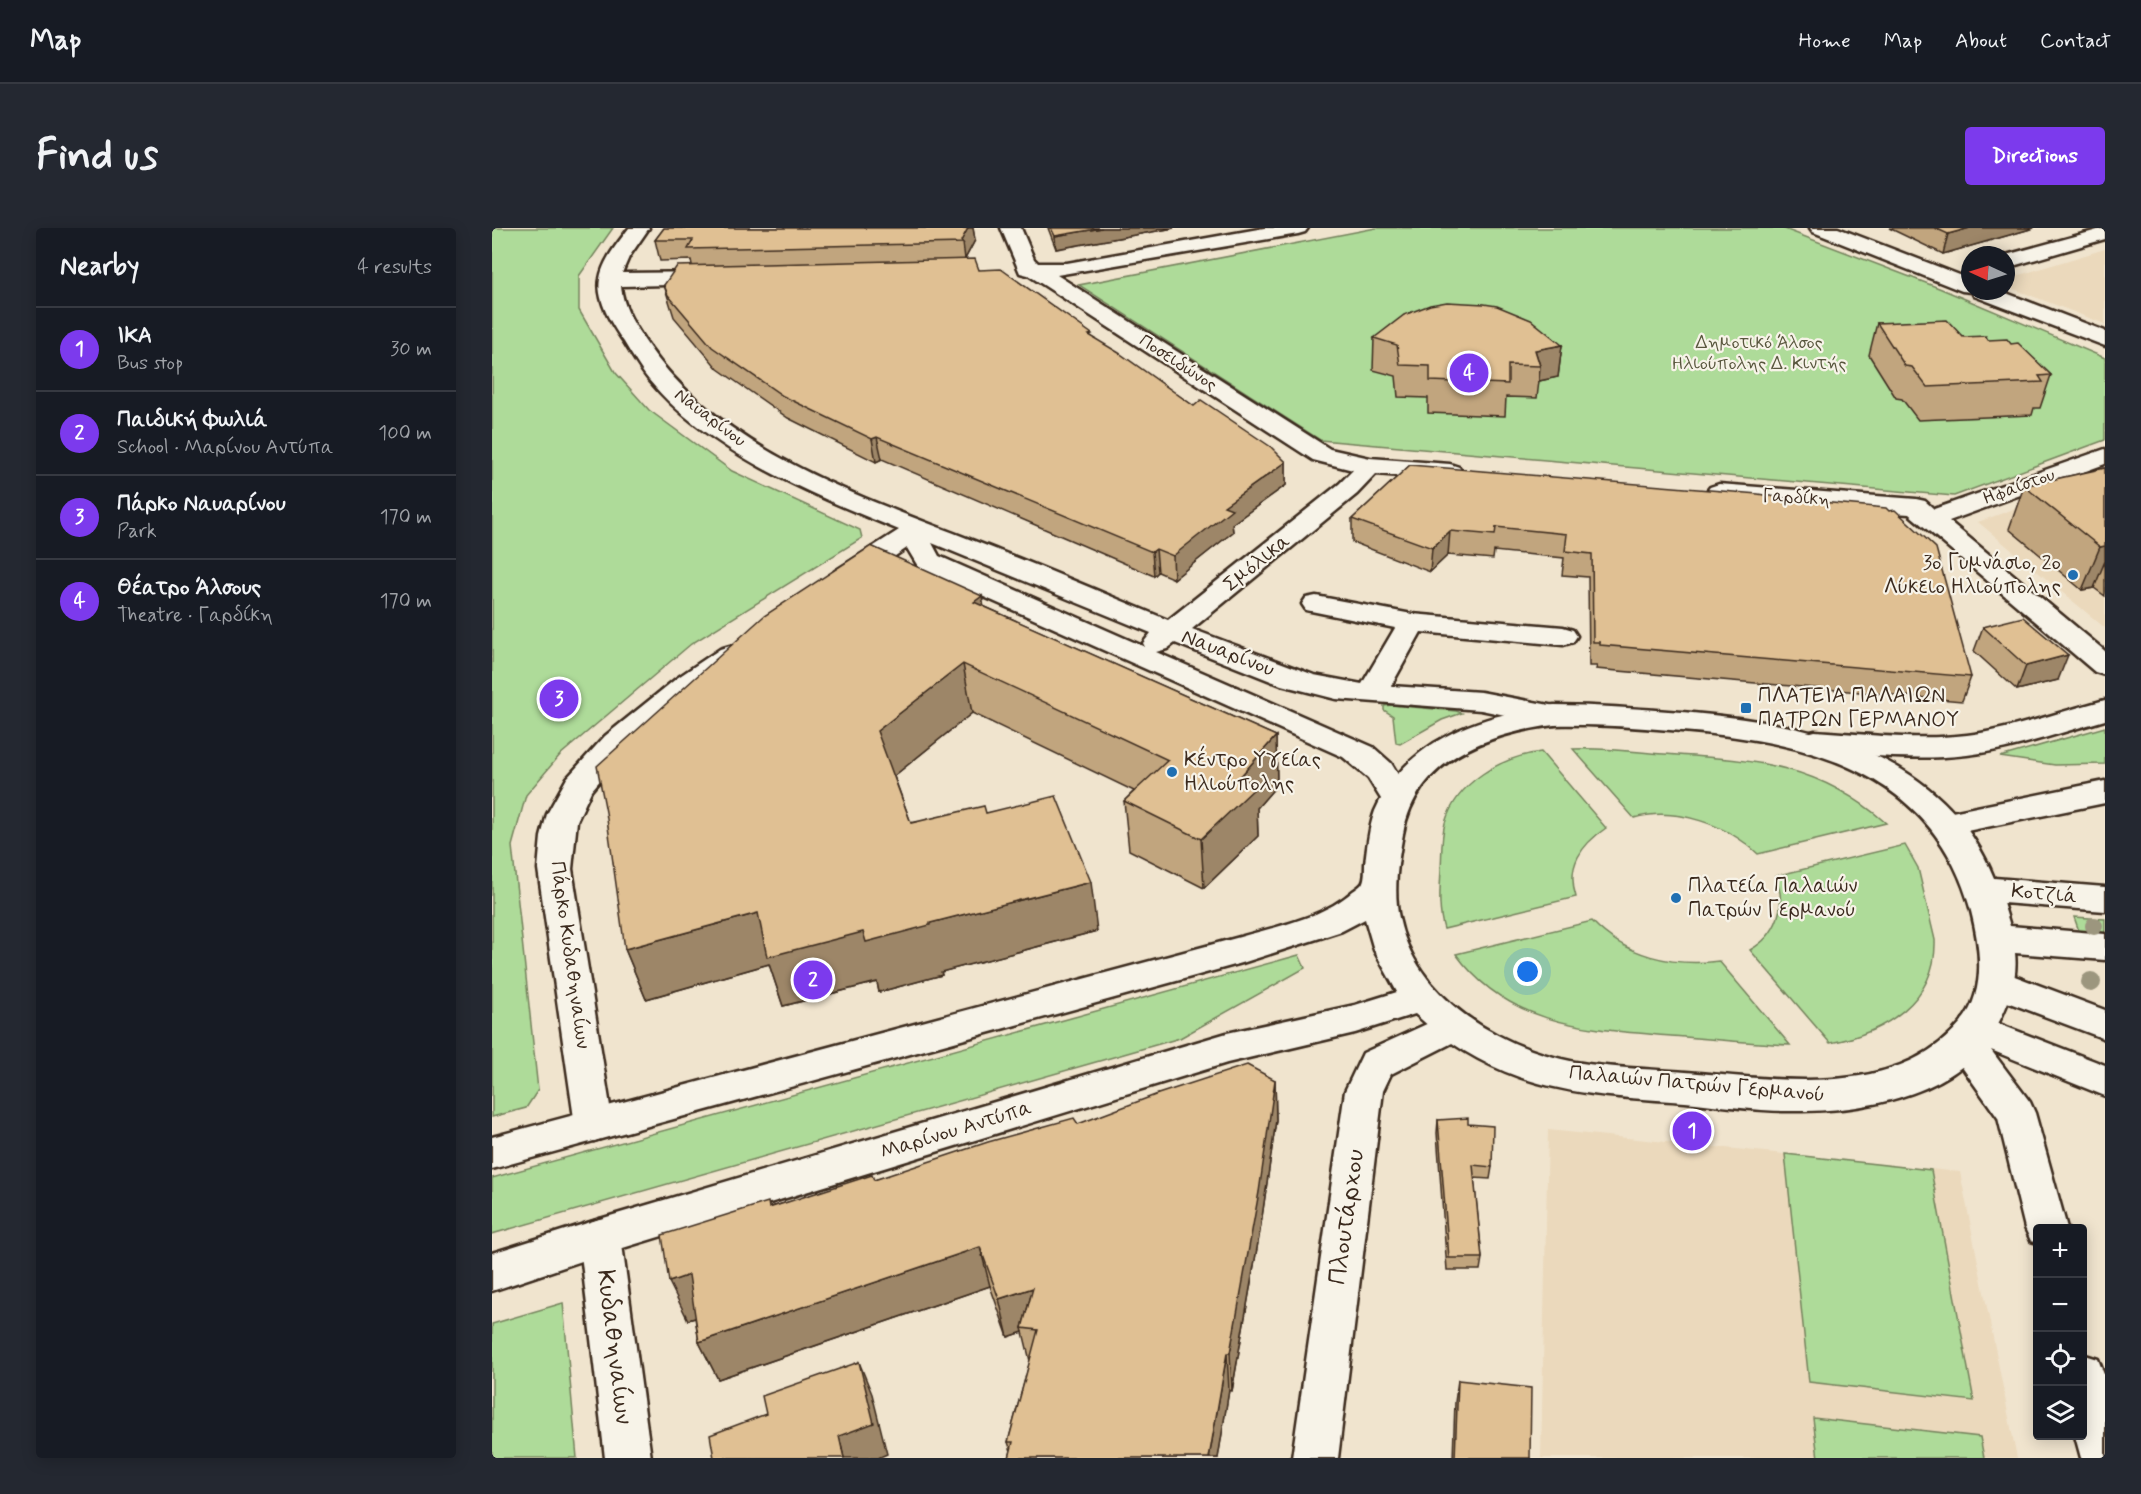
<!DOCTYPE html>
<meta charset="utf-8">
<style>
:root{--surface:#171b24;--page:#242831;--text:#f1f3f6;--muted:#9ea1a6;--line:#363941;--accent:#7c3aed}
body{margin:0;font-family:Mynerve,sans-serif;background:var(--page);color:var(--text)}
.controls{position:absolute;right:18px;bottom:18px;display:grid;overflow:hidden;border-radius:6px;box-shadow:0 3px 15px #0003}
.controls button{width:54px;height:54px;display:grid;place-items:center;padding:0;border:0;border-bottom:2px solid var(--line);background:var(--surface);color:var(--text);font:30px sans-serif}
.compass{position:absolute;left:1469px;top:18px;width:54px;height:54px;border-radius:50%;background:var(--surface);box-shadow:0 3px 15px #0003;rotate:274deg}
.you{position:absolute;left:1036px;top:744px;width:21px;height:21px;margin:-15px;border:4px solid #fff;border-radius:50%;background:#1a73e8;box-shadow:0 0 0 9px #1a73e833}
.badge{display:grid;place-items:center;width:39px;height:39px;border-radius:50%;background:var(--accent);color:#fff;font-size:20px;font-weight:700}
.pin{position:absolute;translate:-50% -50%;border:3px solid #fff;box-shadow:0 2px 6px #0006}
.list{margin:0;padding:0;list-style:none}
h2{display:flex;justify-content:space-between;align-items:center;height:78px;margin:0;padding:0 24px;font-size:26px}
h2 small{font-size:20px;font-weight:400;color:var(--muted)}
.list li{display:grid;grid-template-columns:39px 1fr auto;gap:18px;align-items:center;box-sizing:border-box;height:84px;padding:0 24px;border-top:2px solid var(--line)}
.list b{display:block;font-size:22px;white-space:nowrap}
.list p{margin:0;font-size:20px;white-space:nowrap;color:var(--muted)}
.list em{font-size:20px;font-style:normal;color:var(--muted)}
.icon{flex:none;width:33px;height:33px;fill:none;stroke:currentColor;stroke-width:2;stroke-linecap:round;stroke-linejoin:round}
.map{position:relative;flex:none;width:1613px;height:1230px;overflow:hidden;border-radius:6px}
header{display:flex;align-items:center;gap:36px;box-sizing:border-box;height:84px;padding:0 30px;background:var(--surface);border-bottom:2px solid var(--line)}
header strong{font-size:28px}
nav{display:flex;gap:33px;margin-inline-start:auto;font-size:21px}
.intro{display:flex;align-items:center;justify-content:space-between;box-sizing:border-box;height:144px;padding:0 36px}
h1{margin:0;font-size:42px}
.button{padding:15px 27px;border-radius:6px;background:var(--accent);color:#fff;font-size:21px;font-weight:700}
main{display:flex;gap:36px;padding:0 36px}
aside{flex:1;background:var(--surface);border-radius:6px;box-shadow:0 3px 15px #0003}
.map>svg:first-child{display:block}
.built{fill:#ebd9bc}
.green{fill:#aedb99;stroke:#74825c;stroke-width:1.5}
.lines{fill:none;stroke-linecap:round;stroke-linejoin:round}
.minor-casing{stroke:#3b2a1e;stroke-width:5}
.major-casing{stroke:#3b2a1e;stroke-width:5}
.minor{fill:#f7f3e8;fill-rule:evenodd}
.major{fill:#f7f3e8;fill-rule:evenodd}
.tree{fill:#9c967e}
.wall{fill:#c1a57e;stroke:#3b2a1e;stroke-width:1.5}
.shaded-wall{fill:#9d8667;stroke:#3b2a1e;stroke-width:1.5}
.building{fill:#e0c093;stroke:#3b2a1e;stroke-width:1.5}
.poi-dot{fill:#1f6fb2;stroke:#f7f3e8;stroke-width:2}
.labels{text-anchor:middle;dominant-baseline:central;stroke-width:4.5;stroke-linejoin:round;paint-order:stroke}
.far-park-label{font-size:18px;fill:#58563d;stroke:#f7f3e8}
.far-street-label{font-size:18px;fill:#3b2a1e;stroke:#f7f3e8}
.street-label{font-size:21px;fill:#3b2a1e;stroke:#f7f3e8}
.poi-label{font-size:21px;fill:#3b2a1e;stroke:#f7f3e8;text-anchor:start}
.near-street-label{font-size:26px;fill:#3b2a1e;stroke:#f7f3e8}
</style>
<header>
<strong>Map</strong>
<nav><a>Home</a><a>Map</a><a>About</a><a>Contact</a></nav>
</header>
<div class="intro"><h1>Find us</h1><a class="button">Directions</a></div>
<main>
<aside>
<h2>Nearby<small>4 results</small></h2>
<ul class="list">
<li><span class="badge">1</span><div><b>ΙΚΑ</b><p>Bus stop</p></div><em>30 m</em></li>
<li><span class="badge">2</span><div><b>Παιδική Φωλιά</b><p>School · Μαρίνου Αντύπα</p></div><em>100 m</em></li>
<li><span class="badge">3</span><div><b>Πάρκο Ναυαρίνου</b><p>Park</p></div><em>170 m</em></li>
<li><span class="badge">4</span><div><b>Θέατρο Άλσους</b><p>Theatre · Γαρδίκη</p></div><em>170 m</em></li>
</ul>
</aside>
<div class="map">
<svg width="1613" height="1230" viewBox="0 0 1613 1230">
<rect width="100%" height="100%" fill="#f0e4ce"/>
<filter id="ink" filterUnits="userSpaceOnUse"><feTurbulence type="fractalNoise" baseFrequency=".0167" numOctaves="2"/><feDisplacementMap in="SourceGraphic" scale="12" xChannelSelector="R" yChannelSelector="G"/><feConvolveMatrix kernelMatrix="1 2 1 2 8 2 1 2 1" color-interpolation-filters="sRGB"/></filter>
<g filter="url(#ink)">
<g class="built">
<path d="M 1613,21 L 1613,96 L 1514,58 L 1514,51 Z"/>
<path d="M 1613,248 L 1613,400 L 1486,294 Z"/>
<path d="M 1056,902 L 1468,944 L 1525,1230 L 1049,1230 Z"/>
</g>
<g class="green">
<path d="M 0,0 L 121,0 L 87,48 L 87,82 L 123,144 L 157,182 L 240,243 L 368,302 L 370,310 L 199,416 L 68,527 L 34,567 L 20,618 L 46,862 L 34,880 L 0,889 Z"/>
<path d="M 884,0 L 1290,0 L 1447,60 L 1613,130 L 1613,212 L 1462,268 L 828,212 L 587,57 Z"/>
<path d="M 899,477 L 964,483 L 970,485 L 950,492 L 908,516 L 904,515 L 901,488 L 892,482 L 892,478 Z"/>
<path d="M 1613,499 L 1613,536 L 1563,537 L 1508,529 Z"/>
<path d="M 1081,521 C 1111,519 1142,524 1172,526 C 1260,532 1325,534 1394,595 L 1266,626 C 1236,597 1183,578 1142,590 Z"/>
<path d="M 1049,524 L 1114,600 C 1089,617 1074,638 1084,669 L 952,701 C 946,681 948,662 949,641 C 950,626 949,610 953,595 C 965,554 1009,529 1049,524 Z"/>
<path d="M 1413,617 L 1426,640 L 1443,712 C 1445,773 1392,805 1338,815 L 1258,722 C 1285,707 1296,677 1283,648 Z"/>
<path d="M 1582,689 L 1613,691 L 1613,706 L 1587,703 Z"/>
<path d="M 1100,693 C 1133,728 1181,739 1227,733 L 1298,817 C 1258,815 1219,811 1179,808 C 1098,801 1017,799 964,726 Z"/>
<path d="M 807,727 L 813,740 L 688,810 L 0,1006 L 0,950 Z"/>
<path d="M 1293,926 L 1439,942 L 1482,1173 L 1317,1154 Z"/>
<path d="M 71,1075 L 85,1230 L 0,1230 L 0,1096 Z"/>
<path d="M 1321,1190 L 1488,1209 L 1492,1230 L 1326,1230 Z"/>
</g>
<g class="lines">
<defs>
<g id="minor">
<path d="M 137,0 L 157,0 L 137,29 L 130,45 L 223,44 L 230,46 L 234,50 L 230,54 L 223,56 L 129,58 C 131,81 145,101 157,119 C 235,230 388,275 508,323 C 565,345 620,369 676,392 L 847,256 L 861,242 L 821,232 L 536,47 L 528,45 L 509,0 L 529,0 L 542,31 L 546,35 L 575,35 L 772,0 L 816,0 L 813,4 L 806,6 L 565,47 L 838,221 L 878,230 L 958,236 L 967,239 L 971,244 L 967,249 L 958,252 L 884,246 L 865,266 L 700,401 L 822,447 L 870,456 L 903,400 L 814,382 L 810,376 L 814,370 L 824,368 L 920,386 L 1071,399 L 1081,402 L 1085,408 L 1081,414 L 1071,417 L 929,404 L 899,458 L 989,464 L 1073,480 L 1077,487 L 1073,494 L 1062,497 L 989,482 L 844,471 L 789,457 L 683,415 L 675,421 L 664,424 L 881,519 L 899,535 L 921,571 L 916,579 L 905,582 L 894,579 L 876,550 L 851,529 L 427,340 L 415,320 L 363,355 L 353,357 L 343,355 L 339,349 L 343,343 L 407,302 C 322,267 217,225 157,152 C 148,141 140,127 132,114 C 120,97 104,72 108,51 C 111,32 126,15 137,0 ZM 440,315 L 659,405 L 651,415 L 653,419 L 447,328 Z"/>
<path d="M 1318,0 L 1346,0 L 1478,51 L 1478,63 L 1509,63 L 1613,103 L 1613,118 L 1482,68 L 1480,64 L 1470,63 L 1321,4 Z"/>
<path d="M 1613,0 L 1613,11 L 1514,40 L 1514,27 Z"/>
<path d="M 1613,221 L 1613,236 L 1457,293 L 1613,423 L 1613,447 L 1603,444 L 1417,286 L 1227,272 L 1218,269 L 1214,264 L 1218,259 L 1227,256 L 1424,271 L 1433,273 L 1442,281 Z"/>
<path d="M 238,418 L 248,421 L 253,427 L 248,433 L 182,482 L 134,522 L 99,563 L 85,593 L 80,641 L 121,897 L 116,908 L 102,913 L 88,908 L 83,897 L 46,641 L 49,609 L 55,586 L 75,550 L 113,508 L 185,450 L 228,421 Z"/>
<path d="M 1613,472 L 1613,492 C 1568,505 1522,521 1475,527 C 1424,533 1373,527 1323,523 L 1312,520 L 1308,513 L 1312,506 L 1323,503 C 1373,506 1424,513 1475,507 C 1522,501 1567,484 1613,472 Z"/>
<path d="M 1613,553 L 1613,575 L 1455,607 L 1443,604 L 1439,596 L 1443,588 L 1455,585 Z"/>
<path d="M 1504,741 L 1613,782 L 1613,811 L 1491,765 L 1486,755 L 1491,745 Z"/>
<path d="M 961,784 L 974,788 L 979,798 L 974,808 L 899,846 L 891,863 L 846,1230 L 800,1230 L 853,863 L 871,825 Z"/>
<path d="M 1484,787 L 1613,837 L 1613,868 L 1499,822 L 1538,874 L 1543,885 L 1575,1000 L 1546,1000 L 1546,1015 L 1539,1013 L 1533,1000 L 1506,890 L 1453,815 L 1459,805 L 1466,802 L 1471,791 Z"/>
<path d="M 108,991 L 123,996 L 129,1009 L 159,1230 L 113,1230 L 87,1009 L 93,996 Z"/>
<path d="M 1590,1126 L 1606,1131 L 1613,1149 L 1613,1230 L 1589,1230 L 1583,1208 L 1590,1208 Z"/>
</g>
<path id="major" d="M 1062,477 C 1100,477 1138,480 1176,483 C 1302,492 1449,517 1502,650 L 1613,659 L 1613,683 L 1511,675 L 1518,698 L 1613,706 L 1613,732 L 1523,725 C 1526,751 1517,775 1505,798 C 1470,864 1379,883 1310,883 C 1272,884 1232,878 1193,874 C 1137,870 1081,868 1027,849 C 988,835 954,814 923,786 L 863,805 L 735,835 L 108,1027 L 0,1063 L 0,1025 L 108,991 L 735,805 L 863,777 L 905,764 L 882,722 L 873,691 L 850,703 L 750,735 L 0,941 L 0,909 L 748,709 C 786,698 831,690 861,663 C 864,661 870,657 871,654 C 873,650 873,641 873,636 C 875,619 877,599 883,583 C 915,510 990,487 1062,477 ZM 1062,497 C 1101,496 1140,499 1178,502 C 1309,512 1440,538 1479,683 C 1488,719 1495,763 1469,794 C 1406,870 1293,852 1206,845 C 1165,841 1123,841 1083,834 C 1007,819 924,771 907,690 C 901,662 906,633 911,606 C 924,531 995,506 1062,497 Z"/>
</defs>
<use href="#minor" class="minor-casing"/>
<use href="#major" class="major-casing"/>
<use href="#minor" class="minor"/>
<use href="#major" class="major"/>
</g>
<g class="tree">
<circle cx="1602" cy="698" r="9"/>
<circle cx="1599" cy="754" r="10"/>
</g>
<g class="wall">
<path d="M 172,0 L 481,0 L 483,12 L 473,31 L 487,42 L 600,109 L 702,178 L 794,234 L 794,257 L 740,296 L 741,304 L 682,351 L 666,344 L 662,348 L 390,231 L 384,234 L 296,190 L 226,141 L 182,89 L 172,57 L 200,37 L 199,32 L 168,33 L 163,12 Z"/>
<path d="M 556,0 L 682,0 L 564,21 Z"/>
<path d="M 1397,0 L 1542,0 L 1451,26 Z"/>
<path d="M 1385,95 L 1519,116 L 1559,147 L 1548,180 L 1542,180 L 1540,187 L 1426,192 L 1410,171 L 1404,170 L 1377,127 Z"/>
<path d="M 882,110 L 1070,117 L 1066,149 L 1047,153 L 1045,170 L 1014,169 L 1013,188 L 936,185 L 936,170 L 906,169 L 904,148 L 881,142 Z"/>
<path d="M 918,237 L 1479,449 L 1470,473 L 1104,441 L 1105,438 L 1097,438 L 1096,349 L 1070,347 L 1072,330 L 1002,323 L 1001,331 L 956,327 L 938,344 L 860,314 L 860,291 Z"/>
<path d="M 1613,240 L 1613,368 L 1602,360 L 1590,362 L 1517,301 L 1532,258 Z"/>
<path d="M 490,368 L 491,378 L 784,508 L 785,557 L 765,580 L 766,608 L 712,660 L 637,622 L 632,573 L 642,563 L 480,485 L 402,548 L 419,595 L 494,585 L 605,703 L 449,744 L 450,747 L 387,764 L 385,754 L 291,778 L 277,736 L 154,771 L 133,721 Z"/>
<path d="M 1491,399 L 1566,452 L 1525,462 L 1482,423 Z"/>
<path d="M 783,852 L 784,892 L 768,1003 L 740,1163 L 737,1162 L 726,1230 L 517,1230 L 519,1223 L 516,1214 L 538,1133 L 531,1104 L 516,1109 L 498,1058 L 226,1151 L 207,1114 L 203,1090 L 196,1092 L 278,979 L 382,952 L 586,896 Z"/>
<path d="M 946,892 L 1000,939 L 998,951 L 982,950 L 990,1030 L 988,1042 L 955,1042 L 945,905 Z"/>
<path d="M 966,1152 L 1038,1230 L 961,1230 L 963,1174 Z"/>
</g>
<g class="shaded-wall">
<path d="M 476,0 L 481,0 L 483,12 L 473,31 L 471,15 L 469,13 Z"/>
<path d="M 610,0 L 682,0 L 564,21 L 563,8 Z"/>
<path d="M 1478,0 L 1542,0 L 1451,26 L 1456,6 Z"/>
<path d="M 1070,117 L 1066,149 L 1047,153 L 1048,138 L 1043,122 Z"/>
<path d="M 385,209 L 390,231 L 384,234 L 380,211 Z"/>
<path d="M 794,234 L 794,257 L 740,296 L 741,304 L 682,351 L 681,328 L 732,278 Z"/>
<path d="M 958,303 L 956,327 L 938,344 L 940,320 Z"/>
<path d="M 1613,318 L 1613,333 L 1602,360 L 1590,362 L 1608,319 Z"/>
<path d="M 664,321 L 666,344 L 662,348 L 660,324 Z"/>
<path d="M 490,368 L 498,416 L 482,374 Z"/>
<path d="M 1576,427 L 1566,452 L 1525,462 L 1534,438 Z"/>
<path d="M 471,436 L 480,485 L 397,552 L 385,503 Z"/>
<path d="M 784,508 L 785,557 L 765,580 L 766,608 L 712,660 L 709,611 L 747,550 Z"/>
<path d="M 599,654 L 605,703 L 449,744 L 450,747 L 387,764 L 385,754 L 291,778 L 277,736 L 154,771 L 133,721 L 266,685 L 371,704 L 438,695 Z"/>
<path d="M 783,852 L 784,892 L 768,1003 L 740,1163 L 738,1125 Z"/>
<path d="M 488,1019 L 498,1058 L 226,1151 L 207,1114 Z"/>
<path d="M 197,1047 L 216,1086 L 196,1092 L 177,1054 Z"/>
<path d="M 541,1060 L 530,1100 L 531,1104 L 516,1109 L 507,1071 Z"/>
<path d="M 735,1125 L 737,1162 L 726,1230 L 717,1230 Z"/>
<path d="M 367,1134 L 380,1166 L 395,1226 L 386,1230 L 352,1230 L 347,1208 Z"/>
</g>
<g class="building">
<path d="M 172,0 L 476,0 L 469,13 L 471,15 L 196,21 L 201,12 L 163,12 Z"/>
<path d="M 559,0 L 610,0 L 563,8 Z"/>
<path d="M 1443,0 L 1478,0 L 1456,6 Z"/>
<path d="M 483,31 L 487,42 L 509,41 L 600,106 L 597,107 L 627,125 L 702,178 L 709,172 L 779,219 L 794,234 L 732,278 L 740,281 L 681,328 L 664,321 L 660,324 L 385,209 L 380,211 L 291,168 L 220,119 L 176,67 L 172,57 L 185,38 Z"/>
<path d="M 955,74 L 992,76 L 1005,78 L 1039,92 L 1070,117 L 1043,122 L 1048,138 L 1016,137 L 1016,156 L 938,153 L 938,138 L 908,137 L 905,117 L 882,110 L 912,87 L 938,77 Z"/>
<path d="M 1455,92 L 1471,109 L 1494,108 L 1496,112 L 1515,111 L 1519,116 L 1526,115 L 1559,147 L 1547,148 L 1551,154 L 1435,159 L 1420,139 L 1413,138 L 1385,95 Z"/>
<path d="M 918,237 L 1266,266 L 1297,271 L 1394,280 L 1397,283 L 1403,282 L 1444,320 L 1479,449 L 1108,417 L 1108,414 L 1101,414 L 1100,326 L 1073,323 L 1075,306 L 1004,299 L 1003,307 L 958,303 L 940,320 L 860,291 Z"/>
<path d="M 1613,240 L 1613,318 L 1608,319 L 1532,258 Z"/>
<path d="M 379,318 L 490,368 L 482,374 L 784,508 L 747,550 L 765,558 L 709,611 L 632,573 L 676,532 L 471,436 L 385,503 L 419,595 L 492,578 L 494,585 L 564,568 L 599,654 L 438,695 L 438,697 L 374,714 L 371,704 L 275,729 L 266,685 L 133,721 L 114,584 L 105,538 L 272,388 Z"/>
<path d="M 1531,389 L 1576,427 L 1534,438 L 1491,399 Z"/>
<path d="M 755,837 L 783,852 L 767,964 L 738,1125 L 735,1125 L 717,1230 L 517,1230 L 521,1214 L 516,1214 L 546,1102 L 530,1100 L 541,1060 L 507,1071 L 488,1019 L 207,1114 L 197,1047 L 177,1054 L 170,1007 L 276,974 L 277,980 L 380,947 L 382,952 L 496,914 L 582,890 L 586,896 L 666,866 Z"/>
<path d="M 976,890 L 976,896 L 1001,898 L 1000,939 L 981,937 L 990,1030 L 957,1030 L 946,892 Z"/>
<path d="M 367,1134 L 382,1195 L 347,1208 L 352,1230 L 222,1230 L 218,1207 L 274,1186 L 270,1168 Z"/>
<path d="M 966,1152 L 1039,1160 L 1038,1230 L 963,1230 Z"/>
</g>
</g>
<g class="poi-dot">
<circle cx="1581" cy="347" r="6"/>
<rect x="1248" y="474" width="12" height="12" rx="3"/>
<circle cx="680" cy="544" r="6"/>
<circle cx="1184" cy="670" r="6"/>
</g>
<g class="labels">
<g class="far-park-label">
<text x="1267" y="115">Δημοτικό Άλσος<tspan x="1267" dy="21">Ηλιούπολης Δ. Κιντής</tspan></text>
</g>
<g class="far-street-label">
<text transform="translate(686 135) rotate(33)">Ποσειδώνος</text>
<text transform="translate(218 190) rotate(37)">Ναυαρίνου</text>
<text transform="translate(1527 259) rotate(-20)">Ηφαίστου</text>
<text transform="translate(1304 270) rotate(4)">Γαρδίκη</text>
</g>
<g class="street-label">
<text transform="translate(765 335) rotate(-39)">Σμόλικα</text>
<text transform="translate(736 425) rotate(21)">Ναυαρίνου</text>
<text transform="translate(1552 666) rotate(5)">Κοτζιά</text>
<text transform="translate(78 727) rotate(82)">Πάρκο Κυδαθηναίων</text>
<text transform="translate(1205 856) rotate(5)">Παλαιών Πατρών Γερμανού</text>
<text transform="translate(464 902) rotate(-17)">Μαρίνου Αντύπα</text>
</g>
<g class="poi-label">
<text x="1569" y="335" text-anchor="end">3ο Γυμνάσιο, 2ο<tspan x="1569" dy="24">Λύκειο Ηλιούπολης</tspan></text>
<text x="1266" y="468">ΠΛΑΤΕΙΑ ΠΑΛΑΙΩΝ<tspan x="1266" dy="24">ΠΑΤΡΩΝ ΓΕΡΜΑΝΟΥ</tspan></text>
<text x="692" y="532">Κέντρο Υγείας<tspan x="692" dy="24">Ηλιούπολης</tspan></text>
<text x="1196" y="658">Πλατεία Παλαιών<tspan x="1196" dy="24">Πατρών Γερμανού</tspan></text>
</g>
<g class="near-street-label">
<text transform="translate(855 989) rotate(-82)">Πλουτάρχου</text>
<text transform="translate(122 1119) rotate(83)">Κυδαθηναίων</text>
</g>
</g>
</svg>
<div class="controls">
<button>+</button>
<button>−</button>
<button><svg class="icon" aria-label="locate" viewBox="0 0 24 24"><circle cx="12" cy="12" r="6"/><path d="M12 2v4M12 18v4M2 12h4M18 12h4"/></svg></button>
<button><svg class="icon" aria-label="layers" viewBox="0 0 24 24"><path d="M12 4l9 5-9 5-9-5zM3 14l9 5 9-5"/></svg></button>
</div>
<svg class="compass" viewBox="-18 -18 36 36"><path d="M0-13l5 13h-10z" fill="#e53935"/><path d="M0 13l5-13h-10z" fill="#9ea1a6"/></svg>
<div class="you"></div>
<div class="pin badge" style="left:1200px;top:903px">1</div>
<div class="pin badge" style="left:321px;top:752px">2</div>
<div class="pin badge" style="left:67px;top:471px">3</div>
<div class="pin badge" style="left:977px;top:145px">4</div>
</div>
</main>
